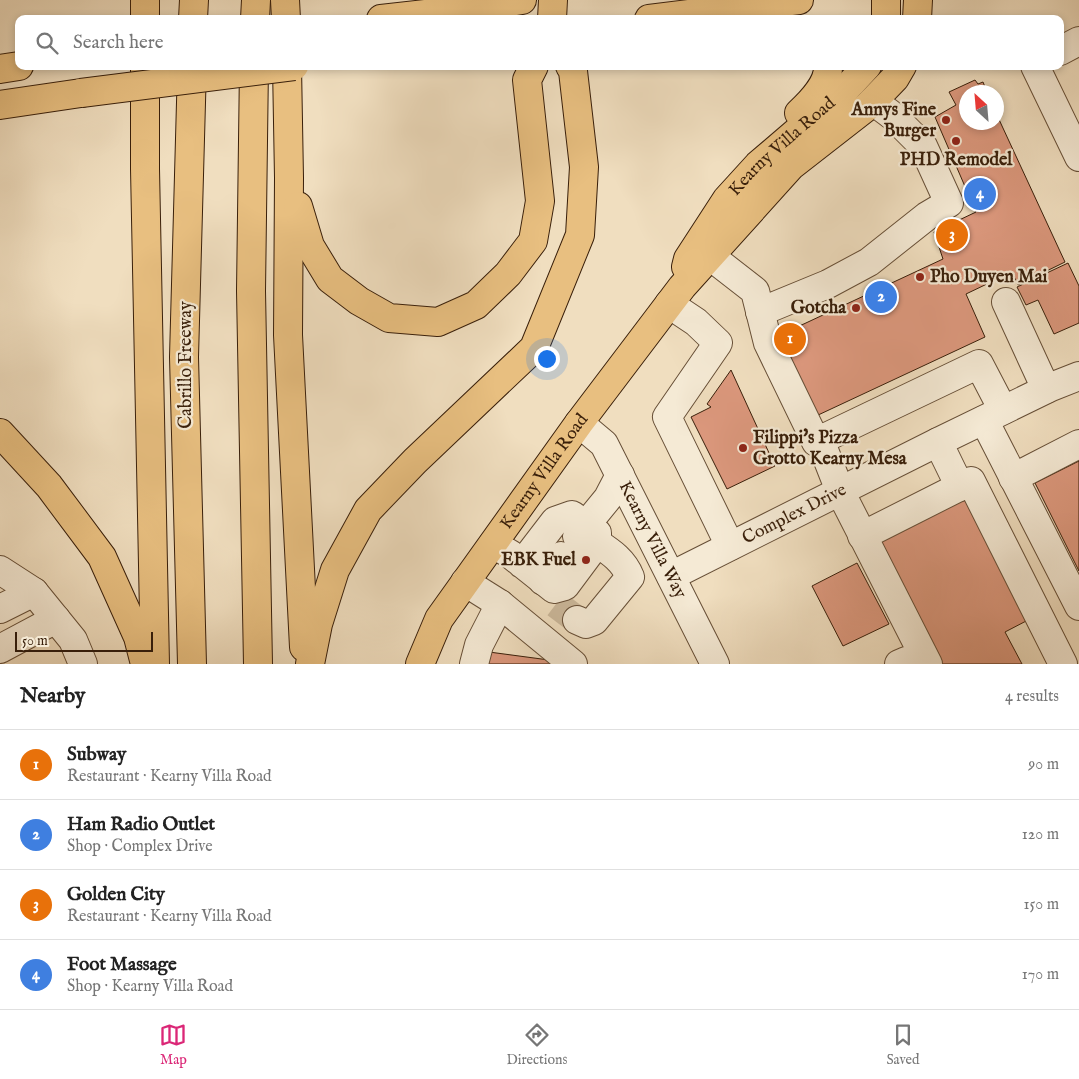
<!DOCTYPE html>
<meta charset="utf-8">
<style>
:root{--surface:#fff;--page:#f6f6f6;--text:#222;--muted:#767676;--line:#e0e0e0;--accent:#db2777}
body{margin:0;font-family:"IM FELL English",serif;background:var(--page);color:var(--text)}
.compass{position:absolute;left:959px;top:85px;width:45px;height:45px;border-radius:50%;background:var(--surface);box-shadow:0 2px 8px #0003;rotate:334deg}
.scale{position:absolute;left:15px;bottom:12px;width:138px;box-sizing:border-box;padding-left:5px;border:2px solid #391f0a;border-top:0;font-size:14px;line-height:18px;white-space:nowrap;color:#391f0a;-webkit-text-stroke:4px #f5ead5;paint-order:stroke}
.you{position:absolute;left:546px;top:358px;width:18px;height:18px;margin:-12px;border:4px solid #fff;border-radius:50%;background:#1a73e8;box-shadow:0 0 0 8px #1a73e833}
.badge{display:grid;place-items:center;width:32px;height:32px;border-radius:50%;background:var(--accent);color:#fff;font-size:16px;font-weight:700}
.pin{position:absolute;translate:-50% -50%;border:2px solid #fff;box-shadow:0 1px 5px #0006}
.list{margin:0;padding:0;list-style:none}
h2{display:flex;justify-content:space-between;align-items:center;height:65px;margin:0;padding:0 20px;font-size:21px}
h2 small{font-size:16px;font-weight:400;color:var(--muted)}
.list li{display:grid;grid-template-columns:32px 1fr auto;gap:15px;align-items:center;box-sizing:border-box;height:70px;padding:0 20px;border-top:1px solid var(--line)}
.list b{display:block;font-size:19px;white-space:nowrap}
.list p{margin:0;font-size:16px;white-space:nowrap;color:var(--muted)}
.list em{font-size:16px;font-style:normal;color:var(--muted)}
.icon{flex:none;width:28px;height:28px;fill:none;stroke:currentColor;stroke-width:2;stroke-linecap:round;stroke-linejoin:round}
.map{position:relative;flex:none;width:1079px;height:664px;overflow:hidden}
.search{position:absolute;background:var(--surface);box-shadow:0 2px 8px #0003;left:15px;right:15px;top:15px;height:55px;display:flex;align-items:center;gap:12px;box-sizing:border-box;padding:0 18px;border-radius:10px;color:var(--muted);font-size:19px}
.sheet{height:345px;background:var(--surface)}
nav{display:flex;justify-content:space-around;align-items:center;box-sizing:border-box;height:70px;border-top:1px solid var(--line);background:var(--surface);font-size:14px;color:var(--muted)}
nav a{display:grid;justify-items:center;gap:2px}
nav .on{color:var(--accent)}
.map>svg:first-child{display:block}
.building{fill:#dc987d;stroke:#391f0a}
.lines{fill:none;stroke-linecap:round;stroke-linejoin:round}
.minor-tunnel{stroke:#cbb89b;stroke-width:28;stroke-dasharray:28 14;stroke-linecap:butt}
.minor-casing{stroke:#674f37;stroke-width:30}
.major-casing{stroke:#391f0a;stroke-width:30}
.highway-casing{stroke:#391f0a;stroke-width:30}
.minor{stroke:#f5ead5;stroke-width:28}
.major{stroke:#e8bf80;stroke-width:28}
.highway{stroke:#e8bf80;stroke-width:28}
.major-bridge-casing{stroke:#391f0a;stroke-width:30;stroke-linecap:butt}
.major-bridge{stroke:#e8bf80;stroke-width:28}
.poi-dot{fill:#8f2418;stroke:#f5ead5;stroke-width:2}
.labels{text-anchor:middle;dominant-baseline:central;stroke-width:4.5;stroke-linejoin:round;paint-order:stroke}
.poi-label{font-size:18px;font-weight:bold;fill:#391f0a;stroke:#f5ead5;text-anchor:end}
.street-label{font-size:18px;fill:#391f0a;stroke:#f5ead5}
</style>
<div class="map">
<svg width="1079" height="664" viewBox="0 0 1079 664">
<rect width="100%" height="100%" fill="#f0debf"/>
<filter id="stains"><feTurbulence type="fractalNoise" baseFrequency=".004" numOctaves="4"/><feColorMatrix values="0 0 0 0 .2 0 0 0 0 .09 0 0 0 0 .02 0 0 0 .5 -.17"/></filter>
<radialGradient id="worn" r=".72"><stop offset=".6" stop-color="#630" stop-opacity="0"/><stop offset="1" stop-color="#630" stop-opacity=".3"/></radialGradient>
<g class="building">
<path d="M 975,80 L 978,84 L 983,82 L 987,92 L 966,92 L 966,122 L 996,122 L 996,113 L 1065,262 L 1018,285 L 1012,272 L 966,294 L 985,337 L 816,416 L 778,336 L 943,259 L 934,232 L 976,212 L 935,117 L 956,105 L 949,92 Z"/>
<path d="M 1068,263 L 1079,286 L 1079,323 L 1054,334 L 1038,300 L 1026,305 L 1017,287 Z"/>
<path d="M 731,370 L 775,466 L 727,489 L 691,417 L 711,407 L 707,404 Z"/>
<path d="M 1079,461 L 1079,571 L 1035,483 Z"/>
<path d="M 964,494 L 1030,619 L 1005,632 L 1022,664 L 938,664 L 880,538 Z"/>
<path d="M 857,563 L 889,624 L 843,646 L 812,586 Z"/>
<path d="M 489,652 L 564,662 L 563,664 L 487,664 Z"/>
</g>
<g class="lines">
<path class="minor-tunnel" d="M 556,604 L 577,620"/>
<defs>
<g id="minor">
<path d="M 1060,51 L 1079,41"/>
<path d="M 1035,66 L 1079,157"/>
<path d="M 710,256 L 755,291 L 768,343 L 816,442 L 979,364 L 1003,410"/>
<path d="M 1006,302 L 1046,389"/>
<path d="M 669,304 L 696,322 L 718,343 L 667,417 L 730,546"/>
<path d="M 760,312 L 828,284 L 869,262 L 927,216 L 949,203 L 923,146 L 893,116 L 873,101"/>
<path d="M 984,420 L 1079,606"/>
<path id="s1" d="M 579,423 L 604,444 L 715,664"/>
<path d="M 820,440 L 840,491 L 928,664"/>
<path d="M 938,442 L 960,487"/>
<path d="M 1013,478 L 1079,444"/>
<path d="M 577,536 L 608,498 L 620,475"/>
<path d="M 862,536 L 971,481 L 1063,664"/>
<path d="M 493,544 L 510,554 L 554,589 L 565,586 L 597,543 L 597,533 L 572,515 L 555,521 L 522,564"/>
<path d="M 0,570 L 34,592 L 73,640 L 83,664"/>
<path id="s2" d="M 671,576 L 938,442 L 1051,387 L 1079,376"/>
<path d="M 543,581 L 561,556"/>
<path d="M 465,582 L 500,604 L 573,664"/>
<path d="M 0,609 L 34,592"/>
<path d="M 577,620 L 586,624 L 594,621 L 630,577 C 624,561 611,552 597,543"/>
<path d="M 0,649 L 56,619"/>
<path d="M 474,664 L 479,645 L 500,604"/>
<path d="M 899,664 L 906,661 L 907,664"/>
</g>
<g id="major">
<path d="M 381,19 L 460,10 L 522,0"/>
<path d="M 649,19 L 799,0"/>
<path d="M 886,19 L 886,0"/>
<path d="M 917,19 L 918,0"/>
<path d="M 0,69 L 19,66"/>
<path d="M 0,105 L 81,93"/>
<path d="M 799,113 C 811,102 829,83 828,66"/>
<path id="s3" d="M 686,267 L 688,259 L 727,199 L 758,165 L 842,93 L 867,66"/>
<path id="s4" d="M 420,664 L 439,619 L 579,423 L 682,287 L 791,166 L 868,106 L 895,78 L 902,66"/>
</g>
<g id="highway">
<path d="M 145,0 L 145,19"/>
<path d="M 285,0 L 286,19"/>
<path d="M 193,19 L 194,0"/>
<path d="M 255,19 L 256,0"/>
<path d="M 552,19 L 553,0"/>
<path d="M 145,66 L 145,169 L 155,664"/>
<path d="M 254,66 L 251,291 L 258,664"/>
<path d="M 287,66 L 289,178 L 288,335 L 304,647"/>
<path d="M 298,206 L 310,246 L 330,279 L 359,301 L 389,318 L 438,322 L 476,305 L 508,274 L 533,241 L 540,201 L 527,80 L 534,66"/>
<path d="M 0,433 L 49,486 L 102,557 L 138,637 L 145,664"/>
<path d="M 192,664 L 184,357 L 192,66"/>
<path d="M 310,664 L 318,624 L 335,570 L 368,510 L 415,461 L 534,348 L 580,235 L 584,167 L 573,71 L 570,66"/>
</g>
</defs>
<use href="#minor" class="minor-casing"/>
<use href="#major" class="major-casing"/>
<use href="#highway" class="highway-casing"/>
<use href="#minor" class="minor"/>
<use href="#major" class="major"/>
<use href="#highway" class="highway"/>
<defs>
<path id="major-bridge" d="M 81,93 L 294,66"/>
</defs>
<use href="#major-bridge" class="major-bridge-casing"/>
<use href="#major-bridge" class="major-bridge"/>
</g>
<g class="poi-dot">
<circle cx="946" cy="120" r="5"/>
<circle cx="956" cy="141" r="5"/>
<circle cx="920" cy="277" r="5"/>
<circle cx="856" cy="308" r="5"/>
<circle cx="743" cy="448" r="5"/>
<circle cx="586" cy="560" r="5"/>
</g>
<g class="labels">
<g class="poi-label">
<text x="936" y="110">Annys Fine<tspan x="936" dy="21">Burger</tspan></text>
<text x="956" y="160" text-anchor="middle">PHD Remodel</text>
<text x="930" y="277" text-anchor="start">Pho Duyen Mai</text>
<text x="846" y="308">Gotcha</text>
<text x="753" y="438" text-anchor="start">Filippi's Pizza<tspan x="753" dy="21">Grotto Kearny Mesa</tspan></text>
<text x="576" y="560">EBK Fuel</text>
</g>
<g class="street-label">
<text stroke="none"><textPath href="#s3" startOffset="156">Kearny Villa Road</textPath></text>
<text transform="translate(186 365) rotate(-90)">Cabrillo Freeway</text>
<text stroke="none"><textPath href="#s4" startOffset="230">Kearny Villa Road</textPath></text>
<text stroke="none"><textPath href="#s2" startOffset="138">Complex Drive</textPath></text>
<text stroke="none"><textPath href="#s1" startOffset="140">Kearny Villa Way</textPath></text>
</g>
</g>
<rect width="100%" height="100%" filter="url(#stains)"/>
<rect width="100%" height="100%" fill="url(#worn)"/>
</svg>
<svg class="compass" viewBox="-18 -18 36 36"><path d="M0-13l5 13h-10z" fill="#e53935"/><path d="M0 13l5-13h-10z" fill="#767676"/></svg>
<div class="scale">50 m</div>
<div class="you"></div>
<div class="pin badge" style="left:790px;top:339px;background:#e8710a">1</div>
<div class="pin badge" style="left:881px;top:297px;background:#3f7fe0">2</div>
<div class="pin badge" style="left:952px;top:235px;background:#e8710a">3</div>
<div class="pin badge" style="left:980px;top:194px;background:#3f7fe0">4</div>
<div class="search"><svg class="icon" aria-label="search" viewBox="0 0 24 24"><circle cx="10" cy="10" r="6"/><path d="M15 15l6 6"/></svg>Search here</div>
</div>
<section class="sheet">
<h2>Nearby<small>4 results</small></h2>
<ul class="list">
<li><span class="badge" style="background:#e8710a">1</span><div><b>Subway</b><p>Restaurant · Kearny Villa Road</p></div><em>90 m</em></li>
<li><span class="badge" style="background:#3f7fe0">2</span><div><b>Ham Radio Outlet</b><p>Shop · Complex Drive</p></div><em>120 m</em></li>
<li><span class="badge" style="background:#e8710a">3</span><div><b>Golden City</b><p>Restaurant · Kearny Villa Road</p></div><em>150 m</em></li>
<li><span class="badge" style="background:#3f7fe0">4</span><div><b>Foot Massage</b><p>Shop · Kearny Villa Road</p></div><em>170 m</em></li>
</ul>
</section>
<nav>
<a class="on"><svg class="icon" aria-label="map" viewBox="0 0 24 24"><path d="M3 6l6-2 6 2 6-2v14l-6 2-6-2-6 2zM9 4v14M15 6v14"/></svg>Map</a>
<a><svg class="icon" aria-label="directions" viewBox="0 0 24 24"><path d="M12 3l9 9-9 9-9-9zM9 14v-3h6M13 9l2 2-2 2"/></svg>Directions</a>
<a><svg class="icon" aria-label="saved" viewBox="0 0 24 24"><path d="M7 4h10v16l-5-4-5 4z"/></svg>Saved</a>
</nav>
